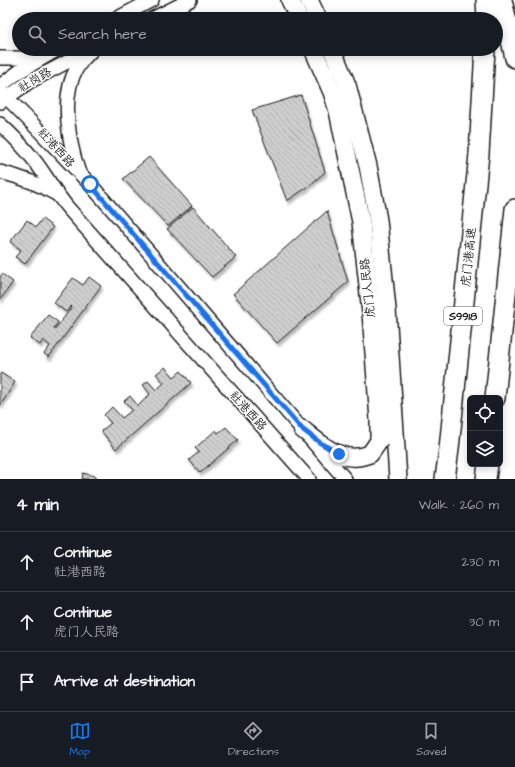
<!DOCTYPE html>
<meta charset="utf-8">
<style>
:root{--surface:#171b24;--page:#242831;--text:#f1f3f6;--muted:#9ea1a6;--line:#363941;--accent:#1a73e8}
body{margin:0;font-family:"Architects Daughter","LXGW WenKai TC",sans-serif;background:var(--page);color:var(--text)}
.controls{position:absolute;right:12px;bottom:12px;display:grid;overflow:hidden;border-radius:6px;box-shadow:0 2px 10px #0003}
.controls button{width:36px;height:36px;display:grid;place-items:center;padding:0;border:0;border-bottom:1px solid var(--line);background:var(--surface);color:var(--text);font:20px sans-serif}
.stop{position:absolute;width:12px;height:12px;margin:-9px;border:3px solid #1a73e8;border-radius:50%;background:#fff}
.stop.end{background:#1a73e8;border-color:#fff;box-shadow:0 1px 4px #0008}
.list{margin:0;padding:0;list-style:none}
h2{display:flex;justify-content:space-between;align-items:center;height:52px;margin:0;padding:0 16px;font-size:17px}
h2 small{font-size:13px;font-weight:400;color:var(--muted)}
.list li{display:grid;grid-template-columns:26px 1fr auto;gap:12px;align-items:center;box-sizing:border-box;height:60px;padding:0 16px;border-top:1px solid var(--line)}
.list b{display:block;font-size:15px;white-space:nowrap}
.list p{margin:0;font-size:13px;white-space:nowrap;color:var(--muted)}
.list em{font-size:13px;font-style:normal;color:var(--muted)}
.icon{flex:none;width:22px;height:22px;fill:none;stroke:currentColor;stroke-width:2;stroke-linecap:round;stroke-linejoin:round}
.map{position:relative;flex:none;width:515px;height:479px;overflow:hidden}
.search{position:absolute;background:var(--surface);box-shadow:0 2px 10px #0003;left:12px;right:12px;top:12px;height:44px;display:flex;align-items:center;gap:10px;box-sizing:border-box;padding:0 14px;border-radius:22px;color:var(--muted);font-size:15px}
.sheet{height:232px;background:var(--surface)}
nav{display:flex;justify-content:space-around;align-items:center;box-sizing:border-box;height:56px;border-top:1px solid var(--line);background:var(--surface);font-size:11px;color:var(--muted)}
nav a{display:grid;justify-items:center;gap:2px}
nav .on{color:var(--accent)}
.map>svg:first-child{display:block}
.building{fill:url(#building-back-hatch);stroke:#1c1c1c;filter:url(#shadow)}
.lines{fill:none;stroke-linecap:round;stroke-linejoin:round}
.minor-casing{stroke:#1c1c1c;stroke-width:16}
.major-casing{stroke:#1c1c1c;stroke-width:20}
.highway-casing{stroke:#1c1c1c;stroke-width:22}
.minor{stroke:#fff;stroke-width:13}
.major{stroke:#fff;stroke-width:17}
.highway{stroke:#fff;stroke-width:19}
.route{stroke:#1a73e8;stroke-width:5}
.labels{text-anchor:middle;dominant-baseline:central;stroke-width:3;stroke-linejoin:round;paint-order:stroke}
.shield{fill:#fff;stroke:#606060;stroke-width:1}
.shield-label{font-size:11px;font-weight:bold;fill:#1c1c1c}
.street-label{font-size:12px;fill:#1c1c1c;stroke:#fff}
</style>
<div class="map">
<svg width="515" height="479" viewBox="0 0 515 479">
<defs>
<pattern id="building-back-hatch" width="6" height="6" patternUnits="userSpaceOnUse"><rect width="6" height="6" fill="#cecece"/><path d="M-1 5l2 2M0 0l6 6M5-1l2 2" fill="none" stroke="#b0b0b0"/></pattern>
<filter id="shadow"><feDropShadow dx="2" dy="3.5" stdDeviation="1" flood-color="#0004"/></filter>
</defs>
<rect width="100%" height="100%" fill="#fff"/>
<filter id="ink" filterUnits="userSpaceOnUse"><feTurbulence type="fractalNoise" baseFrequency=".025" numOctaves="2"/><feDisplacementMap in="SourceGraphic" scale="8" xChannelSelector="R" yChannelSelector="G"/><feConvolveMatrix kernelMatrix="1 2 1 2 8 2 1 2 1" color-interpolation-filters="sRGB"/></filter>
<g filter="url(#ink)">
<g class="building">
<path d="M 301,95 L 325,172 L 309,186 L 287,201 L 252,110 Z"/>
<path d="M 149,157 L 192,206 L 168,226 L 123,179 Z"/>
<path d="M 193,207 L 236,257 L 212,277 L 167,229 Z"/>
<path d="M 327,211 L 348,282 L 277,343 L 233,294 Z"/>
<path d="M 42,219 L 53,227 L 25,264 L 15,257 L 21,250 L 10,242 L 27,220 L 36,227 Z"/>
<path d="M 2,274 L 13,282 L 0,300 L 0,277 Z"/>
<path d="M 89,277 L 101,286 L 49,357 L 44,354 L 50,346 L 43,340 L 40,345 L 30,338 L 48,315 L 58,322 L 54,328 L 55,329 L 72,307 L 71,306 L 66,312 L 54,303 L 73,278 L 83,285 Z"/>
<path d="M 165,367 L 174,377 L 181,371 L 191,383 L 116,449 L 101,431 L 111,423 L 104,415 L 112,407 L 122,418 L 132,410 L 124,401 L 130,396 L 138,406 L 150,394 L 143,385 L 148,381 L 156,390 L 164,383 L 156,374 Z"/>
<path d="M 1,373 L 15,382 L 0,406 L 0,374 Z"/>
<path d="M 226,427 L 238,440 L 200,473 L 189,460 L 199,452 L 195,448 L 216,430 L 218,433 Z"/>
<path d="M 83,473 L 95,476 L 95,479 L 82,479 Z"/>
</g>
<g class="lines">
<defs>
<g id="minor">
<path d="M 116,19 L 152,0"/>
<path d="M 152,19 L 190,0"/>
<path d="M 0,58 L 28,58 L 41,56"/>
<path d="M 0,86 L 20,71 L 58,49"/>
<path d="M 0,91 C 31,121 60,153 90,184 L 345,479"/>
<path d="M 1,102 L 29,82 L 86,52"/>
<path d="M 0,124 C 12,135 24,147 34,160 C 46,175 55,193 68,208 L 309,479"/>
<path d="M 78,170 C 69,142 62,103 73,76 C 77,65 85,57 93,49"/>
<path d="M 0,172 C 20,177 38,183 56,194"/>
</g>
<g id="major">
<path d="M 290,0 L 299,19"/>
<path d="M 309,0 L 318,19"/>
<path d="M 332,49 L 347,85 L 368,166 L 378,220 L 387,309 L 398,479"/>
<path d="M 302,429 C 317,441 336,459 357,457 C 361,457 366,455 370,454 L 379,441 L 379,420 L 371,313 L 361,222 L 338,111 L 332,92 L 313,49"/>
</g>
<g id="highway">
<path d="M 486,0 L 487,19"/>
<path d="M 502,0 L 515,58"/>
<path d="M 495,398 L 515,209"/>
<path d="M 445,479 L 449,449 L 479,154 L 485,49"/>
<path d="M 486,479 L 488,464"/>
</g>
</defs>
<use href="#minor" class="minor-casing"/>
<use href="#major" class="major-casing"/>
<use href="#highway" class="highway-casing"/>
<use href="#minor" class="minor"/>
<use href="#major" class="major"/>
<use href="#highway" class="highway"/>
</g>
</g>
<g class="lines" filter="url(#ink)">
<path class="route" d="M 90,184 L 302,429 L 319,442 L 339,454"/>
</g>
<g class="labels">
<rect class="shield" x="444" y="307" width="38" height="18" rx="3"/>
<g class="shield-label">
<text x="463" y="316">S9918</text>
</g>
<g class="street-label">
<text transform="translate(35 80) rotate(-31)">社岗路</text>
<text transform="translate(56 148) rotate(48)">社港西路</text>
<text transform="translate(469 257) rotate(-84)">虎门港高速</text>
<text transform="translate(368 288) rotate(-96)">虎门人民路</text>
<text transform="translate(248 411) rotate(48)">社港西路</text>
</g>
</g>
</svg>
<div class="controls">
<button><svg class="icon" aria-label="locate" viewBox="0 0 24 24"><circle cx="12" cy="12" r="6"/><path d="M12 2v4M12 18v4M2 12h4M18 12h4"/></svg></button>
<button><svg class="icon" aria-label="layers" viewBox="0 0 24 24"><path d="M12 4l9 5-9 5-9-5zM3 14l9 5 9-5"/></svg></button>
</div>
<div class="stop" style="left:90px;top:184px"></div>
<div class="stop end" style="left:339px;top:454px"></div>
<div class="search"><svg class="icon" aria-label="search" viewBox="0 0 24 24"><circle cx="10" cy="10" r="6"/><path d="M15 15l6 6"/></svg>Search here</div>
</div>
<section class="sheet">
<h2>4 min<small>Walk · 260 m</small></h2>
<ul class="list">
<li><svg class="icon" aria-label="ahead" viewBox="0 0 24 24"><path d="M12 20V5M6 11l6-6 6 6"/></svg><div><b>Continue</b><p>社港西路</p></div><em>230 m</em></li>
<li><svg class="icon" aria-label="ahead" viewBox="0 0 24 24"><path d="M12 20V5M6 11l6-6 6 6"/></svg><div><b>Continue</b><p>虎门人民路</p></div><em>30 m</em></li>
<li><svg class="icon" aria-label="arrive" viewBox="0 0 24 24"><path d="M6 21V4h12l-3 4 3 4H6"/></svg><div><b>Arrive at destination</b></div></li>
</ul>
</section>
<nav>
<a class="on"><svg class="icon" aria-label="map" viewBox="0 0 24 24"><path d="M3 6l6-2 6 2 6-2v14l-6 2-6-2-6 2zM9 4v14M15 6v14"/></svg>Map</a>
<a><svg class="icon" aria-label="directions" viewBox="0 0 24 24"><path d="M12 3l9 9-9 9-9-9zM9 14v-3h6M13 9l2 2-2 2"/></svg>Directions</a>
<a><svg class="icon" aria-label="saved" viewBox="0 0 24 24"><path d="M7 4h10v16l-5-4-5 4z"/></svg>Saved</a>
</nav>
